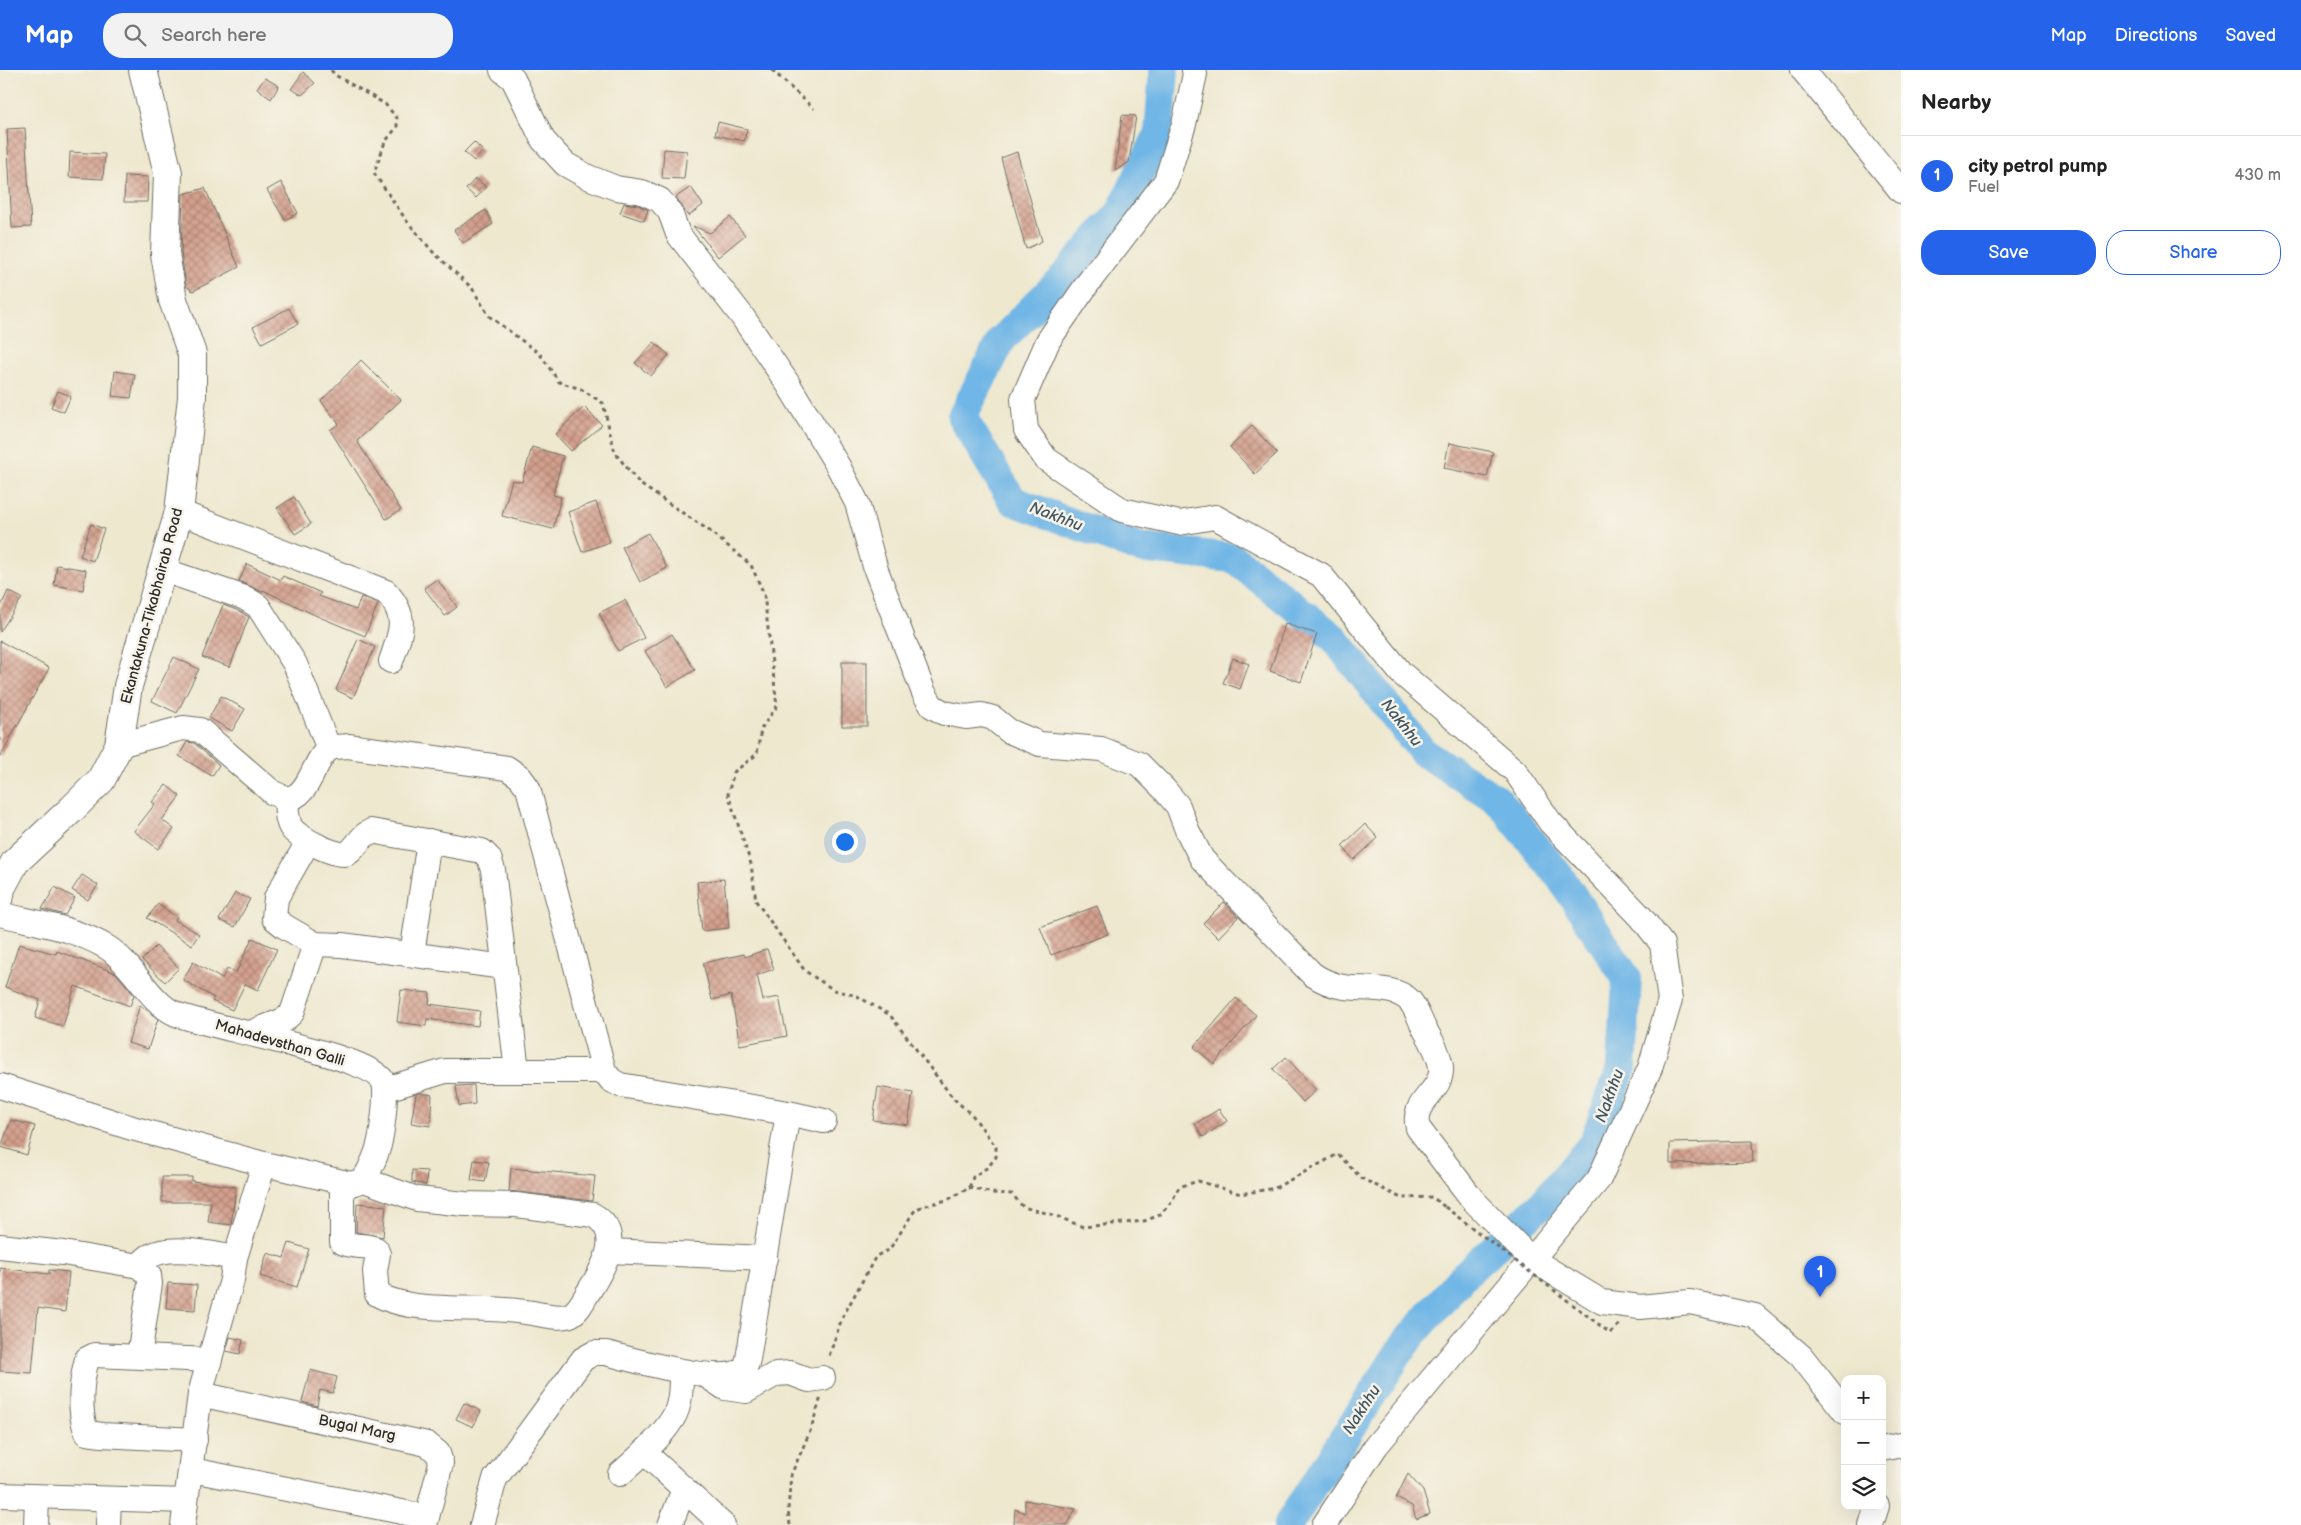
<!DOCTYPE html>
<meta charset="utf-8">
<style>
:root{--surface:#fff;--page:#f2f2f2;--text:#222;--muted:#767676;--line:#e0e0e0;--accent:#2563eb}
body{margin:0;font-family:"Balsamiq Sans",sans-serif;background:var(--page);color:var(--text)}
.controls{position:absolute;right:15px;bottom:15px;display:grid;overflow:hidden;border-radius:10px;box-shadow:0 5px 20px #0002}
.controls button{width:45px;height:45px;display:grid;place-items:center;padding:0;border:0;border-bottom:1px solid var(--line);background:var(--surface);color:var(--text);font:25px sans-serif}
.you{position:absolute;left:844px;top:771px;width:18px;height:18px;margin:-12px;border:4px solid #fff;border-radius:50%;background:#1a73e8;box-shadow:0 0 0 8px #1a73e833}
.badge{display:grid;place-items:center;width:32px;height:32px;border-radius:50%;background:var(--accent);color:#fff;font-size:16px;font-weight:700}
.pin{position:absolute;translate:-50% -41px;filter:drop-shadow(0 1px 2px #0008)}
.pin::after{content:'';position:absolute;top:26px;width:18px;height:15px;background:inherit;clip-path:polygon(0 0,100% 0,50% 100%)}
.list{margin:0;padding:0;list-style:none}
h2{display:flex;justify-content:space-between;align-items:center;height:65px;margin:0;padding:0 20px;font-size:21px}
h2 small{font-size:16px;font-weight:400;color:var(--muted)}
.list li{display:grid;grid-template-columns:32px 1fr auto;gap:15px;align-items:center;box-sizing:border-box;height:80px;padding:0 20px;border-top:1px solid var(--line)}
.list b{display:block;font-size:19px;white-space:nowrap}
.list p{margin:0;font-size:16px;white-space:nowrap;color:var(--muted)}
.list em{font-size:16px;font-style:normal;color:var(--muted)}
.actions{display:flex;gap:10px;padding:15px 20px}
.actions a{flex:1;padding:11px 0;border:1px solid var(--accent);border-radius:20px;text-align:center;font-size:18px;color:var(--accent)}
.actions .main{background:var(--accent);color:#fff}
.icon{flex:none;width:28px;height:28px;fill:none;stroke:currentColor;stroke-width:2;stroke-linecap:round;stroke-linejoin:round}
.map{position:relative;flex:none;width:1901px;height:1455px;overflow:hidden}
header{display:flex;align-items:center;gap:30px;box-sizing:border-box;height:70px;padding:0 25px;background:var(--accent);color:#fff}
header strong{font-size:24px}
nav{display:flex;gap:28px;margin-inline-start:auto;font-size:18px}
.search{width:350px;height:45px;background:var(--page);display:flex;align-items:center;gap:12px;box-sizing:border-box;padding:0 18px;border-radius:20px;color:var(--muted);font-size:19px}
main{display:flex}
aside{flex:1;background:var(--surface)}
.map>svg:first-child{display:block}
.lines{fill:none;stroke-linecap:round;stroke-linejoin:round}
.river{stroke:#6fb6e6;stroke-width:30}
.building{fill:url(#building-cross-hatch)}
.minor-casing{stroke:#6f6d64;stroke-width:26}
.major-casing{stroke:#6f6d64;stroke-width:30}
.path{stroke:#6f6d64;stroke-width:3;stroke-dasharray:4 4;stroke-linecap:butt}
.minor{stroke:#fff;stroke-width:24}
.major{stroke:#fff;stroke-width:28}
.path-bridge{stroke:#6f6d64;stroke-width:3;stroke-dasharray:4 4;stroke-linecap:butt}
.labels{text-anchor:middle;dominant-baseline:central;stroke-width:5;stroke-linejoin:round;paint-order:stroke}
.street-label{font-size:15px;fill:#2b2b2b;stroke:#f7f3e8}
.water-label{font-size:16px;font-style:italic;fill:#3f5563;stroke:#f7f3e8}
</style>
<header>
<strong>Map</strong>
<div class="search"><svg class="icon" aria-label="search" viewBox="0 0 24 24"><circle cx="10" cy="10" r="6"/><path d="M15 15l6 6"/></svg>Search here</div>
<nav><a>Map</a><a>Directions</a><a>Saved</a></nav>
</header>
<main>
<div class="map">
<svg width="1901" height="1455" viewBox="0 0 1901 1455">
<defs>
<pattern id="building-cross-hatch" width="8" height="8" patternUnits="userSpaceOnUse" patternTransform="scale(1.25)"><rect width="8" height="8" fill="#d4a08e"/><path d="M0 0l8 8M0 8l8-8" fill="none" stroke="#ac8374"/></pattern>
</defs>
<rect width="100%" height="100%" fill="#f7f3e8"/>
<filter id="ink" filterUnits="userSpaceOnUse"><feTurbulence type="fractalNoise" baseFrequency=".02" numOctaves="2"/><feDisplacementMap in="SourceGraphic" scale="10" xChannelSelector="R" yChannelSelector="G"/><feConvolveMatrix kernelMatrix="1 2 1 2 8 2 1 2 1" color-interpolation-filters="sRGB"/></filter>
<filter id="wash" filterUnits="userSpaceOnUse"><feTurbulence type="fractalNoise" baseFrequency=".0096" numOctaves="4" result="noise"/><feDisplacementMap in="SourceGraphic" scale="20" xChannelSelector="R" yChannelSelector="G"/><feGaussianBlur stdDeviation="1.12" result="paint"/><feColorMatrix in="noise" values="0 0 0 0 0 0 0 0 0 0 0 0 0 0 0 0 0 1.4 0 .05"/><feComposite in="paint" operator="in"/></filter>
<g filter="url(#wash)">
<rect width="100%" height="100%" fill="#eee8cf"/>
<g class="lines">
<path class="river" d="M 1164,0 L 1159,64 L 1120,143 L 1059,212 L 1002,269 L 962,347 L 1013,431 L 1139,478 L 1233,488 L 1334,568 L 1423,682 L 1499,731 L 1560,807 L 1627,909 L 1622,997 L 1593,1074 L 1543,1133 L 1461,1208 L 1404,1275 L 1288,1455"/>
</g>
<g id="blocks">
<g class="building">
<path d="M 303,2 L 315,13 L 302,25 L 291,19 Z"/>
<path d="M 265,8 L 279,16 L 271,29 L 257,18 Z"/>
<path d="M 1122,45 L 1136,46 L 1129,92 L 1115,101 Z"/>
<path d="M 718,52 L 747,59 L 744,71 L 715,65 Z"/>
<path d="M 25,58 L 31,157 L 12,158 L 7,59 Z"/>
<path d="M 474,72 L 483,81 L 474,91 L 464,82 Z"/>
<path d="M 664,79 L 687,81 L 684,109 L 662,108 Z"/>
<path d="M 70,82 L 105,84 L 103,109 L 69,107 Z"/>
<path d="M 1017,82 L 1042,171 L 1026,179 L 1001,88 Z"/>
<path d="M 125,106 L 148,107 L 147,132 L 124,132 Z"/>
<path d="M 476,108 L 486,117 L 476,128 L 466,119 Z"/>
<path d="M 281,112 L 298,143 L 285,150 L 267,120 Z"/>
<path d="M 691,117 L 703,135 L 688,146 L 676,127 Z"/>
<path d="M 205,118 L 239,197 L 193,221 L 186,216 L 181,183 L 183,124 Z"/>
<path d="M 624,133 L 638,135 L 648,140 L 644,151 L 620,143 Z"/>
<path d="M 486,140 L 493,154 L 463,173 L 454,160 Z"/>
<path d="M 730,147 L 745,165 L 718,187 L 693,156 L 710,163 Z"/>
<path d="M 289,238 L 298,254 L 262,273 L 253,257 Z"/>
<path d="M 654,272 L 669,285 L 651,306 L 635,293 Z"/>
<path d="M 361,290 L 401,330 L 357,371 L 401,440 L 386,449 L 330,360 L 339,354 L 321,331 Z"/>
<path d="M 115,301 L 135,304 L 131,328 L 112,326 Z"/>
<path d="M 58,321 L 71,326 L 64,342 L 51,337 Z"/>
<path d="M 584,337 L 602,355 L 571,381 L 555,364 Z"/>
<path d="M 1252,356 L 1277,383 L 1255,404 L 1230,377 Z"/>
<path d="M 1449,373 L 1493,382 L 1487,407 L 1444,398 Z"/>
<path d="M 532,377 L 563,386 L 553,425 L 561,427 L 553,459 L 502,446 L 512,410 L 522,412 Z"/>
<path d="M 294,427 L 311,454 L 295,464 L 277,438 Z"/>
<path d="M 596,432 L 610,472 L 582,482 L 568,442 Z"/>
<path d="M 91,454 L 104,459 L 93,491 L 80,486 Z"/>
<path d="M 648,463 L 667,498 L 640,512 L 622,477 Z"/>
<path d="M 247,494 L 281,510 L 283,506 L 321,523 L 319,526 L 356,540 L 361,527 L 378,534 L 365,566 L 317,546 L 263,520 L 262,522 L 239,511 Z"/>
<path d="M 57,495 L 86,500 L 83,520 L 54,515 Z"/>
<path d="M 437,509 L 457,537 L 445,546 L 424,518 Z"/>
<path d="M 8,521 L 22,528 L 0,562 L 0,538 Z"/>
<path d="M 625,530 L 644,568 L 618,581 L 599,543 Z"/>
<path d="M 223,535 L 239,541 L 249,547 L 230,597 L 202,587 Z"/>
<path d="M 1285,554 L 1317,564 L 1301,612 L 1270,601 Z"/>
<path d="M 672,564 L 695,600 L 667,617 L 645,581 Z"/>
<path d="M 358,569 L 375,577 L 353,628 L 336,620 Z"/>
<path d="M 0,571 L 49,598 L 0,687 Z"/>
<path d="M 174,587 L 199,599 L 177,643 L 152,631 Z"/>
<path d="M 1233,588 L 1249,594 L 1240,619 L 1223,613 Z"/>
<rect x="842" y="592" width="25" height="64"/>
<path d="M 221,626 L 245,639 L 232,661 L 209,648 Z"/>
<path d="M 187,672 L 194,673 L 219,695 L 212,706 L 179,686 Z"/>
<path d="M 166,715 L 180,726 L 162,750 L 174,759 L 158,779 L 134,761 L 155,734 L 152,732 Z"/>
<path d="M 1365,754 L 1378,768 L 1354,790 L 1342,776 Z"/>
<path d="M 82,805 L 98,815 L 88,830 L 72,820 Z"/>
<path d="M 724,809 L 729,858 L 702,861 L 697,812 Z"/>
<path d="M 55,817 L 75,828 L 65,845 L 42,839 Z"/>
<path d="M 235,823 L 250,829 L 235,857 L 219,850 Z"/>
<path d="M 1224,832 L 1238,847 L 1218,868 L 1203,853 Z"/>
<path d="M 158,834 L 177,847 L 175,850 L 199,864 L 192,875 L 147,848 Z"/>
<path d="M 1097,836 L 1108,864 L 1051,885 L 1040,857 Z"/>
<path d="M 252,868 L 277,879 L 258,920 L 245,914 L 232,940 L 212,931 L 214,928 L 183,910 L 193,892 L 222,909 L 227,899 L 236,903 Z"/>
<path d="M 19,874 L 56,884 L 57,881 L 116,903 L 134,925 L 130,936 L 75,916 L 63,956 L 35,948 L 40,930 L 5,917 Z"/>
<path d="M 156,876 L 179,898 L 165,912 L 142,890 Z"/>
<path d="M 767,879 L 774,899 L 757,905 L 763,930 L 779,927 L 787,966 L 740,975 L 731,925 L 712,930 L 703,893 L 744,884 L 745,887 Z"/>
<path d="M 401,920 L 430,923 L 429,934 L 480,941 L 478,956 L 427,949 L 426,956 L 397,952 Z"/>
<path d="M 1236,928 L 1256,945 L 1214,994 L 1194,977 Z"/>
<path d="M 140,935 L 158,949 L 148,979 L 128,973 Z"/>
<path d="M 1286,987 L 1316,1020 L 1303,1032 L 1273,999 Z"/>
<path d="M 474,1015 L 475,1034 L 459,1036 L 456,1016 Z"/>
<path d="M 878,1017 L 913,1023 L 908,1055 L 873,1050 Z"/>
<path d="M 421,1023 L 432,1025 L 430,1056 L 411,1053 L 416,1024 Z"/>
<path d="M 1219,1039 L 1227,1051 L 1203,1067 L 1195,1054 Z"/>
<path d="M 11,1050 L 35,1056 L 27,1085 L 1,1077 Z"/>
<path d="M 1752,1071 L 1753,1092 L 1670,1094 L 1670,1073 Z"/>
<path d="M 474,1090 L 489,1092 L 485,1112 L 471,1110 Z"/>
<path d="M 511,1098 L 595,1106 L 592,1131 L 509,1121 Z"/>
<path d="M 412,1100 L 427,1101 L 426,1115 L 412,1112 Z"/>
<path d="M 162,1107 L 192,1107 L 192,1111 L 236,1117 L 231,1155 L 208,1152 L 211,1132 L 162,1132 Z"/>
<path d="M 357,1133 L 386,1136 L 383,1167 L 356,1162 Z"/>
<path d="M 289,1173 L 309,1179 L 297,1217 L 260,1206 L 267,1183 L 284,1188 Z"/>
<path d="M 0,1198 L 49,1204 L 49,1200 L 69,1202 L 65,1242 L 38,1238 L 32,1303 L 0,1301 Z"/>
<path d="M 168,1213 L 197,1215 L 195,1240 L 166,1238 Z"/>
<path d="M 230,1267 L 243,1270 L 240,1284 L 226,1281 Z"/>
<path d="M 310,1300 L 337,1307 L 333,1323 L 320,1320 L 317,1336 L 302,1332 Z"/>
<path d="M 464,1333 L 481,1341 L 473,1357 L 456,1349 Z"/>
<path d="M 1408,1404 L 1423,1421 L 1430,1444 L 1416,1449 L 1412,1436 L 1396,1428 Z"/>
<path d="M 1025,1430 L 1076,1439 L 1067,1455 L 1014,1455 L 1015,1439 L 1025,1443 Z"/>
</g>
</g>
</g>
<g filter="url(#ink)">
<use href="#blocks" fill-opacity="0" stroke="#6f6d64" stroke-width="1"/>
<g class="lines">
<defs>
<g id="minor">
<path d="M 502,0 L 513,9 L 519,21 L 543,70 L 565,94 L 588,107 L 616,118 L 642,122 L 660,130 L 670,142 L 678,164 L 742,246 L 788,314 L 838,396 L 857,433 L 876,500 L 924,623 L 932,636 L 944,643 L 966,647 L 982,645 L 993,648 L 1009,661 L 1040,674 L 1101,679 L 1139,694 L 1164,719 L 1178,736 L 1187,760 L 1202,789 L 1312,904 C 1322,911 1331,915 1344,917 C 1364,920 1395,915 1410,931 C 1416,938 1420,950 1424,958 C 1431,970 1439,983 1441,997 C 1443,1023 1410,1030 1418,1058 L 1473,1130 L 1531,1189 L 1602,1232 L 1640,1237 L 1690,1232 L 1755,1246 L 1801,1286 L 1845,1342"/>
<path d="M 1194,0 L 1195,4 L 1184,54 L 1166,111 L 1088,213 L 1048,271 L 1023,329 L 1026,360 L 1046,389 L 1122,440 L 1179,453 L 1215,447 L 1321,505 L 1401,603 L 1515,701 L 1550,752 L 1641,847 L 1662,874 L 1670,930 L 1650,998 L 1599,1109 L 1376,1376 L 1324,1455"/>
<path d="M 1803,0 L 1901,121"/>
<path d="M 179,442 L 386,522 C 409,547 401,562 391,591"/>
<path d="M 163,500 L 245,528 L 258,536 L 295,594 L 329,679"/>
<path d="M 119,675 L 183,658 L 200,660 L 273,723 C 277,724 283,728 287,728 C 309,729 314,688 329,679 C 334,676 342,677 348,676 L 507,698 L 520,707 L 528,718 L 604,1001 L 611,1010 L 620,1015 L 788,1043 L 824,1051"/>
<path d="M 286,729 C 287,738 286,751 292,759 C 299,768 339,789 348,783 C 357,777 360,766 371,761 L 482,781 L 489,788 L 493,800 L 517,1001"/>
<path d="M 308,772 L 276,828 L 274,848 L 284,856 L 315,874 L 342,875 L 504,897"/>
<path d="M 0,844 C 36,853 76,858 108,878 C 133,894 150,933 176,944 C 210,958 369,985 383,1011 C 388,1021 382,1063 379,1075 C 376,1087 370,1099 364,1110 L 351,1114 L 264,1094 L 132,1058 L 0,1016"/>
<path d="M 412,884 L 429,771"/>
<path d="M 250,963 L 284,950 L 292,943 L 315,874"/>
<path d="M 386,1019 L 445,1001 L 604,1001"/>
<path d="M 342,1112 L 342,1172 C 354,1178 365,1174 376,1179 L 378,1184 L 375,1201 L 377,1224 C 387,1230 399,1233 410,1235 C 447,1241 487,1236 525,1242 C 537,1243 558,1250 570,1245 C 579,1241 584,1229 589,1221 C 603,1199 625,1163 593,1145 L 516,1135 L 465,1134 L 417,1129 L 364,1110"/>
<path d="M 0,1176 L 63,1183 L 139,1196 L 149,1205 L 150,1214 L 139,1286"/>
<path d="M 609,1181 L 765,1188"/>
<path d="M 139,1196 C 142,1193 146,1188 150,1186 C 172,1174 212,1184 235,1188"/>
<path d="M 705,1305 L 725,1318 L 746,1321 L 776,1304 L 790,1303 L 809,1310 L 823,1308"/>
<path d="M 200,1324 L 427,1374 L 438,1383 L 441,1393 L 425,1455"/>
<path d="M 195,1370 L 102,1365 L 87,1363 C 78,1342 81,1311 87,1289 L 95,1285 L 210,1290"/>
<path d="M 1882,1379 L 1901,1375"/>
<path d="M 644,1382 L 723,1455"/>
<path d="M 192,1400 L 427,1447"/>
<path d="M 620,1404 C 638,1388 660,1369 673,1348 C 681,1335 681,1317 681,1302"/>
<path d="M 0,1425 L 186,1431"/>
<path d="M 36,1455 L 37,1427"/>
<path d="M 108,1455 L 109,1429"/>
<path d="M 183,1455 L 200,1324 L 232,1210 L 235,1188 L 264,1094"/>
<path d="M 482,1455 L 495,1409 L 583,1289 L 594,1283 L 606,1283 C 631,1289 727,1318 745,1297 C 747,1295 747,1292 748,1289 L 788,1043"/>
<path d="M 670,1455 L 684,1419"/>
<path d="M 1871,1455 L 1877,1436"/>
</g>
<path id="major" d="M 0,825 L 1,818 L 15,792 L 72,739 L 101,710 L 119,675 L 128,616 L 179,442 L 192,327 L 192,284 L 173,230 L 165,184 L 168,103 L 143,0"/>
</defs>
<use href="#minor" class="minor-casing"/>
<use href="#major" class="major-casing"/>
<g class="path">
<path d="M 331,0 L 335,5 L 385,34 L 397,48 L 397,57 L 385,72 L 374,103 L 406,150 L 433,182 L 472,218 L 489,246 L 540,284 L 559,312 L 581,319 L 603,333 L 615,383 L 640,414 L 711,462 L 751,495 L 764,524 L 777,636 L 761,659 L 757,684 L 734,702 L 728,724 L 751,794 L 756,831 L 805,901 L 834,920 L 857,926 L 890,945 L 953,1028 L 973,1046 L 996,1077 L 996,1087 L 988,1097 L 973,1107 L 969,1118 L 947,1130 L 923,1136 L 915,1140 L 889,1180 L 876,1186 L 842,1248 L 828,1289"/>
<path d="M 772,0 L 814,39"/>
<path d="M 969,1118 L 993,1123 L 1012,1124 L 1023,1137 L 1054,1145 L 1083,1157 L 1144,1151 L 1160,1145 L 1172,1131 L 1179,1117 L 1198,1111 L 1241,1124 L 1275,1118 L 1338,1084 L 1361,1108 L 1401,1128 L 1432,1127 L 1445,1137"/>
<path d="M 1610,1263 L 1621,1253"/>
<path d="M 790,1455 L 788,1440 L 791,1405 L 811,1359 L 821,1327"/>
</g>
<use href="#minor" class="minor"/>
<use href="#major" class="major"/>
<path class="path-bridge" d="M 1445,1137 L 1610,1263"/>
</g>
</g>
<g class="labels">
<g class="street-label">
<text transform="translate(152 536) rotate(-75)">Ekantakuna-Tikabhairab Road</text>
<text transform="translate(280 973) rotate(16)">Mahadevsthan Galli</text>
<text transform="translate(357 1358) rotate(12)">Bugal Marg</text>
</g>
<g class="water-label">
<text transform="translate(1056 447) rotate(21)">Nakhhu</text>
<text transform="translate(1401 653) rotate(52)">Nakhhu</text>
<text transform="translate(1610 1026) rotate(-70)">Nakhhu</text>
<text transform="translate(1362 1340) rotate(-57)">Nakhhu</text>
</g>
</g>
</svg>
<div class="controls">
<button>+</button>
<button>−</button>
<button><svg class="icon" aria-label="layers" viewBox="0 0 24 24"><path d="M12 4l9 5-9 5-9-5zM3 14l9 5 9-5"/></svg></button>
</div>
<div class="you"></div>
<div class="pin badge" style="left:1820px;top:1227px">1</div>
</div>
<aside>
<h2>Nearby<small></small></h2>
<ul class="list">
<li><span class="badge">1</span><div><b>city petrol pump</b><p>Fuel</p></div><em>430 m</em></li>
</ul>
<div class="actions"><a class="main">Save</a><a>Share</a></div>
</aside>
</main>
